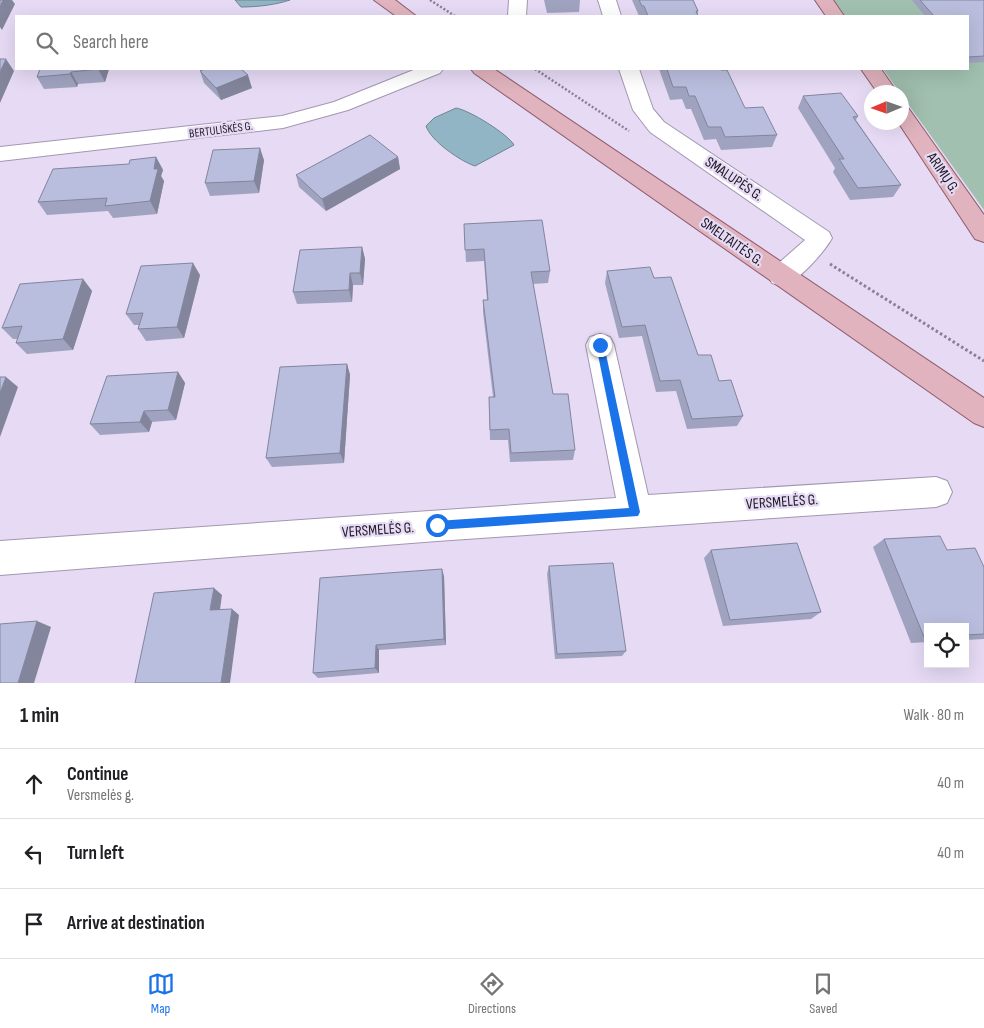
<!DOCTYPE html>
<meta charset="utf-8">
<style>
:root{--surface:#fff;--page:#f2f2f2;--text:#202124;--muted:#757577;--line:#e0e0e0;--accent:#1a73e8}
body{margin:0;font-family:"Sofia Sans Condensed",sans-serif;background:var(--page);color:var(--text)}
.controls{position:absolute;right:15px;bottom:15px;display:grid;overflow:hidden;border-radius:0px;box-shadow:0 5px 20px #0002}
.controls button{width:45px;height:45px;display:grid;place-items:center;padding:0;border:0;border-bottom:1px solid var(--line);background:var(--surface);color:var(--text);font:25px sans-serif}
.compass{position:absolute;left:864px;top:85px;width:45px;height:45px;border-radius:50%;background:var(--surface);box-shadow:0 5px 20px #0002;rotate:268deg}
.stop{position:absolute;width:15px;height:15px;margin:-11px;border:4px solid #1a73e8;border-radius:50%;background:#fff}
.stop.end{background:#1a73e8;border-color:#fff;box-shadow:0 1px 5px #0008}
.list{margin:0;padding:0;list-style:none}
h2{display:flex;justify-content:space-between;align-items:center;height:65px;margin:0;padding:0 20px;font-size:21px}
h2 small{font-size:16px;font-weight:400;color:var(--muted)}
.list li{display:grid;grid-template-columns:32px 1fr auto;gap:15px;align-items:center;box-sizing:border-box;height:70px;padding:0 20px;border-top:1px solid var(--line)}
.list b{display:block;font-size:19px;white-space:nowrap}
.list p{margin:0;font-size:16px;white-space:nowrap;color:var(--muted)}
.list em{font-size:16px;font-style:normal;color:var(--muted)}
.icon{flex:none;width:28px;height:28px;fill:none;stroke:currentColor;stroke-width:2;stroke-linecap:round;stroke-linejoin:round}
.map{position:relative;flex:none;width:984px;height:683px;overflow:hidden}
.search{position:absolute;background:var(--surface);box-shadow:0 5px 20px #0002;left:15px;right:15px;top:15px;height:55px;display:flex;align-items:center;gap:12px;box-sizing:border-box;padding:0 18px;border-radius:0px;color:var(--muted);font-size:19px}
.sheet{height:275px;background:var(--surface)}
nav{display:flex;justify-content:space-around;align-items:center;box-sizing:border-box;height:70px;border-top:1px solid var(--line);background:var(--surface);font-size:14px;color:var(--muted)}
nav a{display:grid;justify-items:center;gap:2px}
nav .on{color:var(--accent)}
.map>svg:first-child{display:block}
.green{fill:#a1c0af}
.water{fill:#91b5c5;stroke:#6e8694}
.lines{fill:none;stroke-linecap:round;stroke-linejoin:round}
.minor-casing{stroke:#a297b0;stroke-width:2}
.major-casing{stroke:#8e5b6a;stroke-width:2}
.path-far1{stroke:#898093;stroke-width:2.5;stroke-dasharray:2 2;stroke-linecap:butt}
.path{stroke:#898093;stroke-width:3;stroke-dasharray:2.5 2.5;stroke-linecap:butt}
.minor{fill:#fff;fill-rule:evenodd}
.major{fill:#e0b3be;fill-rule:evenodd}
.wall{fill:#a0a3bf}
.shaded-wall{fill:#82859b}
.building{fill:#babede;stroke:#82859b}
.route{fill:#1a73e8}
.labels{text-anchor:middle;dominant-baseline:central;stroke-width:4.5;stroke-linejoin:round;paint-order:stroke}
.far-street-label{font-size:12px;fill:#1b1720;stroke:#e6daf5}
.street-label{font-size:15px;fill:#1b1720;stroke:#e6daf5}
</style>
<div class="map">
<svg width="984" height="683" viewBox="0 0 984 683">
<rect width="100%" height="100%" fill="#e6daf5"/>
<path class="green" d="M 834,0 L 984,0 L 984,210 L 883,69 L 968,69 L 968,16 L 845,16 Z"/>
<g class="water">
<path d="M 235,0 L 290,0 C 275,5 257,7 241,7 Z"/>
<path d="M 456,108 C 469,110 508,134 514,145 L 475,166 C 460,161 431,141 426,126 L 434,118 Z"/>
</g>
<g class="lines">
<defs>
<g id="minor">
<path d="M 509,0 L 527,0 L 526,16 L 508,16 Z"/>
<path d="M 598,0 L 616,0 L 621,16 L 603,16 Z"/>
<path d="M 416,69 L 443,69 L 440,73 L 348,110 L 283,128 L 0,161 L 0,147 L 282,116 L 334,102 Z"/>
<path d="M 619,69 L 639,69 L 653,109 L 664,122 L 829,232 L 832,238 C 825,251 798,282 784,285 C 779,286 776,284 772,283 L 768,276 L 772,269 L 805,240 L 650,132 L 633,110 Z"/>
<path d="M 600,334 L 610,337 L 614,345 L 648,495 L 936,477 L 947,481 L 952,492 L 947,503 L 936,507 L 437,541 L 0,575 L 0,541 L 616,498 L 586,345 L 590,337 Z"/>
</g>
<g id="major">
<path d="M 374,0 L 395,0 L 416,16 L 396,16 Z"/>
<path d="M 815,0 L 833,0 L 844,16 L 826,16 Z"/>
<path d="M 471,69 L 494,69 L 984,398 L 984,427 L 974,423 L 474,73 Z"/>
<path d="M 861,69 L 881,69 L 897,92 L 877,92 Z"/>
<path d="M 902,107 L 909,109 L 984,215 L 984,242 L 975,239 L 898,122 L 902,122 Z"/>
</g>
</defs>
<use href="#minor" class="minor-casing"/>
<use href="#major" class="major-casing"/>
<g class="path-far1">
<path d="M 430,0 L 455,16"/>
<path d="M 535,69 L 629,131"/>
</g>
<path class="path" d="M 830,264 L 984,361"/>
<use href="#minor" class="minor"/>
<use href="#major" class="major"/>
</g>
<g class="wall">
<path d="M 544,0 L 580,0 L 579,12 L 547,13 Z"/>
<path d="M 632,0 L 693,0 L 698,11 L 698,16 L 639,16 Z"/>
<path d="M 912,0 L 984,0 L 984,62 L 968,63 L 968,16 L 925,16 Z"/>
<path d="M 40,69 L 109,69 L 105,82 L 78,84 L 77,87 L 44,89 L 37,77 Z"/>
<path d="M 659,69 L 720,69 L 745,108 L 777,135 L 772,147 L 721,150 L 716,139 L 704,140 L 691,109 L 686,109 L 682,99 L 670,100 Z"/>
<path d="M 200,71 L 252,88 L 221,100 L 204,83 Z"/>
<path d="M 803,96 L 858,116 L 856,120 L 901,185 L 893,197 L 850,200 L 833,172 L 835,168 L 798,108 Z"/>
<path d="M 156,157 L 163,170 L 161,176 L 164,181 L 157,214 L 113,218 L 108,211 L 47,215 L 38,202 L 129,164 Z"/>
<path d="M 398,157 L 400,169 L 326,211 L 299,187 L 296,175 Z"/>
<path d="M 264,160 L 259,193 L 210,196 L 205,183 Z"/>
<path d="M 464,224 L 550,271 L 548,283 L 533,284 L 553,394 L 575,450 L 573,460 L 510,462 L 508,440 L 490,440 L 489,397 L 493,397 L 483,312 L 483,300 L 487,300 L 484,261 L 466,262 Z"/>
<path d="M 362,247 L 365,259 L 363,285 L 353,285 L 352,302 L 297,304 L 293,292 Z"/>
<path d="M 607,271 L 654,278 L 698,355 L 719,381 L 743,416 L 737,426 L 687,429 L 676,391 L 656,392 L 642,336 L 619,338 L 605,283 Z"/>
<path d="M 200,275 L 184,338 L 146,341 L 138,329 L 139,325 L 134,325 L 126,314 Z"/>
<path d="M 83,279 L 92,291 L 73,350 L 27,354 L 16,343 L 18,339 L 13,339 L 2,328 Z"/>
<path d="M 347,364 L 350,375 L 344,463 L 272,467 L 266,458 Z"/>
<path d="M 178,372 L 185,383 L 176,420 L 152,422 L 149,432 L 100,435 L 90,424 Z"/>
<path d="M 884,539 L 947,550 L 984,567 L 984,639 L 965,640 L 965,627 L 928,627 L 928,642 L 911,643 L 873,547 Z"/>
<path d="M 711,550 L 821,612 L 811,619 L 723,626 L 704,558 Z"/>
<path d="M 549,566 L 626,651 L 622,656 L 555,659 L 547,574 Z"/>
<path d="M 444,576 L 446,645 L 379,650 L 379,673 L 318,678 L 313,673 Z"/>
</g>
<g class="shaded-wall">
<path d="M 3,0 L 12,0 L 15,4 L 2,30 L 0,27 L 0,7 Z"/>
<path d="M 6,59 L 14,71 L 0,103 L 0,72 Z"/>
<path d="M 98,69 L 109,69 L 105,82 Z"/>
<path d="M 71,72 L 78,84 L 77,87 L 70,74 Z"/>
<path d="M 248,75 L 252,88 L 221,100 L 216,88 Z"/>
<path d="M 260,148 L 264,160 L 259,193 L 254,181 Z"/>
<path d="M 156,157 L 163,170 L 161,176 L 164,181 L 157,214 L 150,201 L 154,169 Z"/>
<path d="M 398,157 L 400,169 L 326,211 L 322,199 Z"/>
<path d="M 362,247 L 365,259 L 363,285 L 360,273 Z"/>
<path d="M 193,263 L 200,275 L 184,338 L 177,327 Z"/>
<path d="M 350,273 L 353,285 L 352,302 L 349,290 Z"/>
<path d="M 83,279 L 92,291 L 73,350 L 63,339 Z"/>
<path d="M 347,364 L 350,375 L 344,463 L 340,453 Z"/>
<path d="M 178,372 L 185,383 L 176,420 L 168,410 Z"/>
<path d="M 6,377 L 18,387 L 0,437 L 0,393 Z"/>
<path d="M 144,411 L 152,422 L 149,432 L 140,422 Z"/>
<path d="M 442,569 L 444,576 L 446,645 L 444,639 Z"/>
<path d="M 214,588 L 222,595 L 219,617 L 210,610 Z"/>
<path d="M 232,609 L 239,615 L 230,683 L 221,683 Z"/>
<path d="M 37,621 L 51,627 L 34,683 L 18,683 Z"/>
<path d="M 376,645 L 379,650 L 379,673 L 375,668 Z"/>
</g>
<g class="building">
<path d="M 0,0 L 3,0 L 0,7 Z"/>
<path d="M 639,0 L 693,0 L 698,11 L 696,11 L 698,16 L 648,16 L 644,6 L 642,6 Z"/>
<path d="M 920,0 L 984,0 L 984,56 L 968,57 L 968,16 L 934,16 Z"/>
<path d="M 0,59 L 6,59 L 0,72 Z"/>
<path d="M 40,69 L 98,69 L 71,72 L 70,74 L 37,77 Z"/>
<path d="M 205,69 L 241,69 L 248,75 L 216,88 L 200,71 Z"/>
<path d="M 667,69 L 720,69 L 721,70 L 727,70 L 745,108 L 763,107 L 777,135 L 725,137 L 721,127 L 708,127 L 695,96 L 689,96 L 686,87 L 673,87 Z"/>
<path d="M 841,93 L 858,116 L 853,117 L 901,185 L 858,188 L 839,159 L 844,159 L 803,96 Z"/>
<path d="M 370,135 L 398,157 L 322,199 L 296,175 Z"/>
<path d="M 260,148 L 254,181 L 205,183 L 213,150 Z"/>
<path d="M 156,157 L 154,169 L 158,169 L 150,201 L 105,206 L 107,198 L 38,202 L 53,169 L 129,164 L 130,160 Z"/>
<path d="M 542,220 L 550,271 L 531,272 L 553,394 L 568,394 L 575,450 L 511,453 L 509,429 L 490,430 L 489,397 L 495,397 L 483,300 L 488,300 L 484,249 L 465,250 L 464,224 Z"/>
<path d="M 362,247 L 360,273 L 350,273 L 349,290 L 293,292 L 300,250 Z"/>
<path d="M 193,263 L 177,327 L 138,329 L 143,313 L 126,314 L 141,266 Z"/>
<path d="M 650,267 L 654,278 L 671,277 L 698,355 L 711,355 L 719,381 L 731,380 L 743,416 L 692,419 L 680,380 L 660,381 L 645,325 L 622,327 L 607,271 Z"/>
<path d="M 83,279 L 63,339 L 16,343 L 22,326 L 2,328 L 20,284 Z"/>
<path d="M 347,364 L 340,453 L 266,458 L 280,367 Z"/>
<path d="M 178,372 L 168,410 L 144,411 L 140,422 L 90,424 L 107,376 Z"/>
<path d="M 0,377 L 6,377 L 0,393 Z"/>
<path d="M 940,536 L 947,550 L 975,548 L 984,567 L 984,634 L 965,635 L 965,627 L 928,627 L 928,637 L 924,637 L 884,539 Z"/>
<path d="M 797,543 L 821,612 L 730,620 L 711,550 Z"/>
<path d="M 613,563 L 626,651 L 557,654 L 549,566 Z"/>
<path d="M 442,569 L 444,639 L 376,645 L 375,668 L 313,673 L 320,578 Z"/>
<path d="M 214,588 L 210,610 L 232,609 L 221,683 L 135,683 L 154,593 Z"/>
<path d="M 37,621 L 18,683 L 0,683 L 0,624 Z"/>
</g>
<path class="route" d="M 600,342 L 604,345 L 640,512 L 638,516 L 437,530 L 433,529 L 433,522 L 437,521 L 629,508 L 596,345 Z"/>
<g class="labels">
<g class="far-street-label">
<text transform="translate(221 130) rotate(-7)">BERTULIŠKĖS G.</text>
</g>
<g class="street-label">
<text transform="translate(943 173) rotate(56)">ARIMŲ G.</text>
<text transform="translate(734 179) rotate(34)">SMALUPĖS G.</text>
<text transform="translate(732 242) rotate(35)">SMELTAITĖS G.</text>
<text transform="translate(782 502) rotate(-4)">VERSMELĖS G.</text>
<text transform="translate(378 530) rotate(-4)">VERSMELĖS G.</text>
</g>
</g>
</svg>
<div class="controls">
<button><svg class="icon" aria-label="locate" viewBox="0 0 24 24"><circle cx="12" cy="12" r="6"/><path d="M12 2v4M12 18v4M2 12h4M18 12h4"/></svg></button>
</div>
<svg class="compass" viewBox="-18 -18 36 36"><path d="M0-13l5 13h-10z" fill="#e53935"/><path d="M0 13l5-13h-10z" fill="#757577"/></svg>
<div class="stop" style="left:437px;top:525px"></div>
<div class="stop end" style="left:600px;top:345px"></div>
<div class="search"><svg class="icon" aria-label="search" viewBox="0 0 24 24"><circle cx="10" cy="10" r="6"/><path d="M15 15l6 6"/></svg>Search here</div>
</div>
<section class="sheet">
<h2>1 min<small>Walk · 80 m</small></h2>
<ul class="list">
<li><svg class="icon" aria-label="ahead" viewBox="0 0 24 24"><path d="M12 20V5M6 11l6-6 6 6"/></svg><div><b>Continue</b><p>Versmelės g.</p></div><em>40 m</em></li>
<li><svg class="icon" aria-label="left" viewBox="0 0 24 24"><path d="M17 20v-9H6M10 6l-5 5 5 5"/></svg><div><b>Turn left</b></div><em>40 m</em></li>
<li><svg class="icon" aria-label="arrive" viewBox="0 0 24 24"><path d="M6 21V4h12l-3 4 3 4H6"/></svg><div><b>Arrive at destination</b></div></li>
</ul>
</section>
<nav>
<a class="on"><svg class="icon" aria-label="map" viewBox="0 0 24 24"><path d="M3 6l6-2 6 2 6-2v14l-6 2-6-2-6 2zM9 4v14M15 6v14"/></svg>Map</a>
<a><svg class="icon" aria-label="directions" viewBox="0 0 24 24"><path d="M12 3l9 9-9 9-9-9zM9 14v-3h6M13 9l2 2-2 2"/></svg>Directions</a>
<a><svg class="icon" aria-label="saved" viewBox="0 0 24 24"><path d="M7 4h10v16l-5-4-5 4z"/></svg>Saved</a>
</nav>
